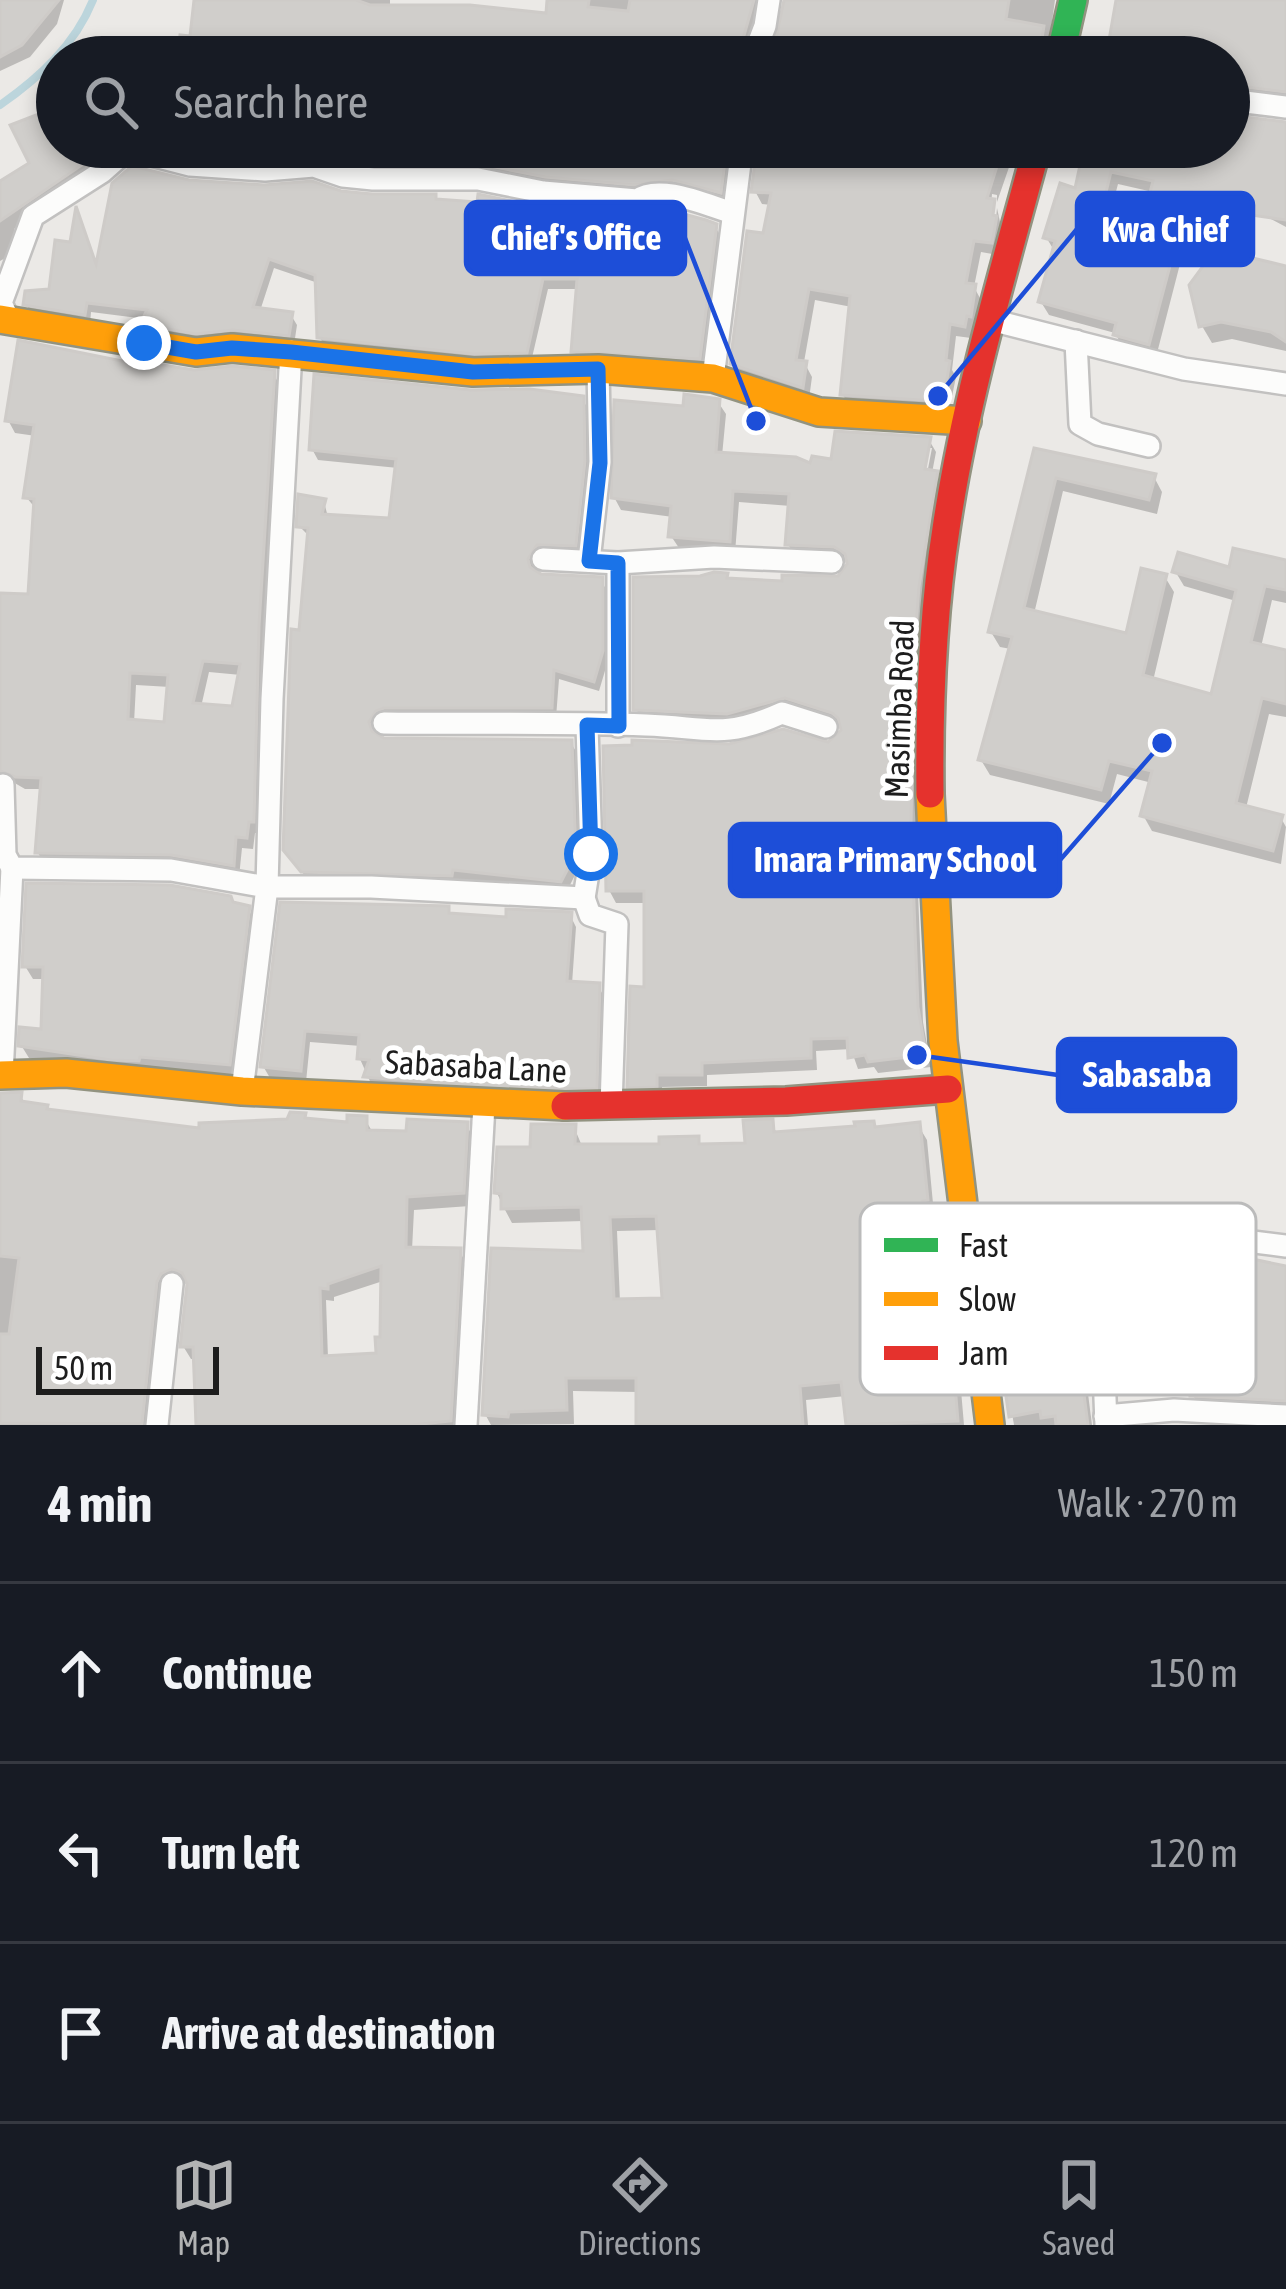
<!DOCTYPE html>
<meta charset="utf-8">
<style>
:root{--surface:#171b24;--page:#20242c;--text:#f1f3f6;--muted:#9ea1a6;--line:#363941;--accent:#b2b3b4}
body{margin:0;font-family:"Asap Condensed",sans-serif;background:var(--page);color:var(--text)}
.scale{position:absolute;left:36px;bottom:30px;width:183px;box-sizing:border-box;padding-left:12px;border:6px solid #1d1d1d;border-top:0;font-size:33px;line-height:42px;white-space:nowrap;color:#1d1d1d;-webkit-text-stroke:9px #fff;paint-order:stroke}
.stop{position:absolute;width:36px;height:36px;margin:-27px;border:9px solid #1a73e8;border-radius:50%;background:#fff}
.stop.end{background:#1a73e8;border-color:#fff;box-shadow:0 3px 12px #0008}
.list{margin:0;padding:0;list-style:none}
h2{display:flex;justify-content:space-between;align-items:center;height:156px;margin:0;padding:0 48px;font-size:51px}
h2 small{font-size:39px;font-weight:400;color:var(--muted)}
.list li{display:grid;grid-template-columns:78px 1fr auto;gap:36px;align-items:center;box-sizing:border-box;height:180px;padding:0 48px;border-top:3px solid var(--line)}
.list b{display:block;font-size:45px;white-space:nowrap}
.list em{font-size:39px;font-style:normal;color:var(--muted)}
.icon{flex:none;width:66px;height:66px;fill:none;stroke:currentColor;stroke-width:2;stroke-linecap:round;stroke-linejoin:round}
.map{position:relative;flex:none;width:1286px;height:1425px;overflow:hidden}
.search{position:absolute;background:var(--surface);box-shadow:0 6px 18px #0003;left:36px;right:36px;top:36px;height:132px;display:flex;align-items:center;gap:30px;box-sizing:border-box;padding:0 42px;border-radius:66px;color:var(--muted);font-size:45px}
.sheet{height:696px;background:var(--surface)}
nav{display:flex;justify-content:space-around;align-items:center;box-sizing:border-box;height:168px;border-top:3px solid var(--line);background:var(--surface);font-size:33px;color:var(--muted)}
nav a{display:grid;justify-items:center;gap:6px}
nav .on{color:var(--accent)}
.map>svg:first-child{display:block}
.shadow{fill:#0003;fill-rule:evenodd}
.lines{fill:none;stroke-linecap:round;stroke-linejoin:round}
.stream{stroke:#bcd5dc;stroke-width:8}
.building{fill:#d0cecb;stroke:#cecbc8;stroke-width:3;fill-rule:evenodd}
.street-casing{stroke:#c2c1c0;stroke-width:26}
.fast-casing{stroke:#929380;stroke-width:32}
.slow-casing{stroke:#929380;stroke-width:32}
.jam-casing{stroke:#929380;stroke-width:32}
.street{stroke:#fcfcfb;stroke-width:21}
.fast{stroke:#30b455;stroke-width:27}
.slow{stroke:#ff9f0a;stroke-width:27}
.jam{stroke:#e5322d;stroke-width:27}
.route{stroke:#1a73e8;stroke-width:15}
.labels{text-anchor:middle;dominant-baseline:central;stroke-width:10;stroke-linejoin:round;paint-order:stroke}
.street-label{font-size:33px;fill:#1d1d1d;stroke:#fff}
.key{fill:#fff;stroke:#bbb;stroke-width:3}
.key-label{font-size:33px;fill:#1d1d1d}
.leader{fill:none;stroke:#1d4ed8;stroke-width:4.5}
.callout-dot{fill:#1d4ed8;stroke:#fff;stroke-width:4.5}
.callout{fill:#1d4ed8;stroke:#1d4ed8;stroke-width:4.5}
.callout-label{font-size:36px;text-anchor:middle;font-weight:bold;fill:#fff}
</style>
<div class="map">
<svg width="1286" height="1425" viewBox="0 0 1286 1425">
<rect width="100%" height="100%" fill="#ebe9e6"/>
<g class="shadow">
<path d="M 0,0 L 64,0 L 57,24 L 30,57 L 0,71 Z"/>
<path d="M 197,0 L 390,0 L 390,8 L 548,16 L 550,0 L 770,0 L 747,57 L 181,57 L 193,39 Z"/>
<path d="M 783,0 L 1055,0 L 1047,57 L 777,57 L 774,52 L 787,1 Z"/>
<path d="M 1118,0 L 1286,0 L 1286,104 L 1229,100 L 1229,57 L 1118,57 L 1111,46 Z"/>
<path d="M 57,111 L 57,147 L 132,147 L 14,229 L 20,238 L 14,253 L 0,261 L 0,185 L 32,164 Z"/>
<path d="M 1229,118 L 1286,125 L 1286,227 L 1215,189 L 1245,225 L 1179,216 L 1188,233 L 1156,357 L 1124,349 L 1115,333 L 1049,315 L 1041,302 L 1055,252 L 1046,237 L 1077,192 L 1087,147 L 1229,147 ZM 1118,184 L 1153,192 L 1142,235 L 1107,226 Z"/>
<path d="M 138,147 L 369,147 L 373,153 L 369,174 L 274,167 Z"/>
<path d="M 450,147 L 742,147 L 727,205 L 491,177 L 484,157 Z"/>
<path d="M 760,147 L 1016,147 L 997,202 L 997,195 L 992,194 L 989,230 L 995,230 L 997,208 L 1002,231 L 998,255 L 981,252 L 974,287 L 981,300 L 977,329 L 973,328 L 971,338 L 956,336 L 952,370 L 956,377 L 951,401 L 945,396 L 943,413 L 850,407 L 843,395 L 852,307 L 815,300 L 804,362 L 812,377 L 809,399 L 740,377 L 733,364 L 772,205 L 762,204 L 755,191 Z"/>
<path d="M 189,183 L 715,226 L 721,237 L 705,368 L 580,361 L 574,351 L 579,289 L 548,289 L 531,362 L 481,363 L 326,348 L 320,338 L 318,283 L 274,268 L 260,311 L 291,315 L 297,325 L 294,345 L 204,343 L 150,334 L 144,324 L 146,319 L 91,312 L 90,324 L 32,314 L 26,304 L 97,271 Z"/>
<path d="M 1234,257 L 1286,269 L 1286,351 L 1232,339 L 1212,343 L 1202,326 Z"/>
<path d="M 134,367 L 194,373 L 273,373 L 280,386 L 264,641 L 259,833 L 255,833 L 253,849 L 242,848 L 239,877 L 45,865 L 38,853 L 43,789 L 25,789 L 13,782 L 0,786 L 0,612 L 30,597 L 37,510 L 26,497 L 36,436 L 15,433 L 8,420 ZM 209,672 L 241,675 L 234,709 L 201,707 ZM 136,685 L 170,687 L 167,725 L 134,723 Z"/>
<path d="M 471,393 L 582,398 L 588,409 L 589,474 L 580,555 L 543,555 L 532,572 L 540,577 L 601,580 L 607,591 L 607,664 L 599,691 L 559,679 L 556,718 L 381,721 L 372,735 L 383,741 L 571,743 L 577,753 L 580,865 L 567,891 L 457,880 L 457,886 L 310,882 L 293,861 L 310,537 L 299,526 L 324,502 L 328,517 L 392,521 L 398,468 L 318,460 L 312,449 Z"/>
<path d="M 718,402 L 726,414 L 722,456 L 812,467 L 929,440 L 936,452 L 932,473 L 943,486 L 919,667 L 916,840 L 923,1022 L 931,1067 L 878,1073 L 874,1067 L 858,1069 L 851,1049 L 816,1051 L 817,1070 L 707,1075 L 707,1086 L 662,1087 L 663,1099 L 637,1100 L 630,1088 L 647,990 L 647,903 L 616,903 L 609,890 L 730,747 L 828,745 L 839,739 L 843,728 L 793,710 L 735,726 L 643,721 L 636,709 L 726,576 L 729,581 L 784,584 L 839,579 L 850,562 L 795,557 L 788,544 L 791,506 L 739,502 L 735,553 L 679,548 L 671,536 L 673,517 L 621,510 L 614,497 L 686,409 ZM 926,448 L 932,448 L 925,484 L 919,483 Z"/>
<path d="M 1036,451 L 1154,477 L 1162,492 L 1157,514 L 1063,491 L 1034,614 L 1128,637 L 1165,577 L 1174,592 L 1153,681 L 1213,697 L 1236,601 L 1184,586 L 1175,571 L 1231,571 L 1286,563 L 1286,603 L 1272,600 L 1261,647 L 1286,651 L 1286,717 L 1269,714 L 1246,808 L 1281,818 L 1286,827 L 1281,864 L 1152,831 L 1143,815 L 1152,783 L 1117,774 L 1109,804 L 990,775 L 981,760 L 1011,649 L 1000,647 L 991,632 Z"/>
<path d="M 233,905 L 248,908 L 255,922 L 236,1077 L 51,1064 L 48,1060 L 29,1058 L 21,1045 L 44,1032 L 46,979 L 33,979 L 25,966 Z"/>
<path d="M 448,909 L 452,917 L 508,921 L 570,915 L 576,927 L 572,984 L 598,986 L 605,998 L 602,1100 L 373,1088 L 360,1059 L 361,1046 L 310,1042 L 306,1082 L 270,1078 L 263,1066 Z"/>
<path d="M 20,1095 L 26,1105 L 49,1112 L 202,1131 L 289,1122 L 304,1116 L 307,1121 L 350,1126 L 365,1119 L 373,1133 L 409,1135 L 466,1125 L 474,1138 L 470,1206 L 414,1210 L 412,1250 L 459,1251 L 467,1264 L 458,1425 L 200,1425 L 197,1359 L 191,1359 L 183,1346 L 189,1284 L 175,1282 L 150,1425 L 0,1425 L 0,1096 ZM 383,1281 L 379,1356 L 328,1358 L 326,1300 L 334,1301 L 334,1297 Z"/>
<path d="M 771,1123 L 778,1135 L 918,1125 L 927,1140 L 934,1214 L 929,1215 L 932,1266 L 941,1266 L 949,1280 L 950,1303 L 868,1306 L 874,1349 L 950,1340 L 958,1355 L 964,1425 L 849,1425 L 846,1396 L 806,1400 L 808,1425 L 639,1425 L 639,1392 L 573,1391 L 574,1424 L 491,1425 L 485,1414 L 586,1254 L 584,1221 L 512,1223 L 504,1208 L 497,1193 L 532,1150 L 574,1127 L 582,1146 L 662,1147 L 698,1139 L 702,1147 L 748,1146 ZM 660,1230 L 665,1301 L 620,1302 L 617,1231 Z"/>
<path d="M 995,1263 L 1286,1267 L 1286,1412 L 1200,1408 L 1193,1395 L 1199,1327 L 1124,1319 L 1125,1346 L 1112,1344 L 1101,1348 L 1010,1351 L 1002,1338 Z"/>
<path d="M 1004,1366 L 1079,1373 L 1087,1386 L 1092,1425 L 1014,1425 Z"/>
</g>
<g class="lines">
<path class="stream" d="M 0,105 C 39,78 75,45 93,0"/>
</g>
<g class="building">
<path d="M 0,0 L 59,0 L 22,45 L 0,57 Z"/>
<path d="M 194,0 L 356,0 L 370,5 L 470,5 L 546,13 L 547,0 L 589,0 L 588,7 L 628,11 L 630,0 L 754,0 L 740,50 L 707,49 L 706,57 L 178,57 L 180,35 L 190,36 Z"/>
<path d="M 784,0 L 1009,0 L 1006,19 L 1044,26 L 1039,57 L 835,57 L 773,52 Z"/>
<path d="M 1116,0 L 1286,0 L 1286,92 L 1229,85 L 1229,57 L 1148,57 L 1149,50 L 1108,46 Z"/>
<path d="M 57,107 L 57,147 L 108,147 L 0,221 L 0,181 L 29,163 L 10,125 Z"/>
<path d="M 1229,115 L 1286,122 L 1286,220 L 1162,202 L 1183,217 L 1149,345 L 1113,335 L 1116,323 L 1038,302 L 1055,241 L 1043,238 L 1060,183 L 1075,188 L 1084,147 L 1179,147 L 1218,155 L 1219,147 L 1229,147 ZM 1111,172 L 1153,181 L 1140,231 L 1099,221 Z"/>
<path d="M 180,147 L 365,147 L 362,163 L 314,151 L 265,155 Z"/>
<path d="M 482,147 L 727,147 L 721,193 L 672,180 L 634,185 L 545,177 L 480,164 Z"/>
<path d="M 757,147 L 1003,147 L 987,198 L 995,199 L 993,215 L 997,216 L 992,243 L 974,241 L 966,283 L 976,284 L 971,317 L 967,316 L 965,327 L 950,324 L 946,360 L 950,361 L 945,391 L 938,386 L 937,401 L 840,395 L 850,296 L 809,289 L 796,360 L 807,361 L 803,388 L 730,364 L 747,231 L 763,233 L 771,193 L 751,192 Z"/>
<path d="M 132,166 L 189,180 L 264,185 L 312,181 L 341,191 L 372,194 L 436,194 L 436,199 L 477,202 L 478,194 L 540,207 L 636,215 L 669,210 L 706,220 L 717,224 L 700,359 L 571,352 L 577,279 L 543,279 L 527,353 L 474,354 L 317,338 L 315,275 L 269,259 L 253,307 L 293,312 L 289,336 L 233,330 L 196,334 L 140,324 L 147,310 L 87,303 L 85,315 L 23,305 L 25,291 L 49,289 L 55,240 L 70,242 L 76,206 L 96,264 L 112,183 Z"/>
<path d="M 1220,243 L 1236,254 L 1286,266 L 1286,342 L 1271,332 L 1221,322 L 1199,327 L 1189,285 Z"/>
<path d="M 18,340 L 132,363 L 133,360 L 194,370 L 232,366 L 275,370 L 259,626 L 254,822 L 249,822 L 247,838 L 236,837 L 234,866 L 171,855 L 35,853 L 41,778 L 15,777 L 0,771 L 0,593 L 28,594 L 34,499 L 23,498 L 34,425 L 5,421 ZM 203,661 L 240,664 L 232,706 L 193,703 ZM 130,673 L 168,675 L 164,722 L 128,719 Z"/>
<path d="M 314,374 L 471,390 L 530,389 L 584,396 L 585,461 L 576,546 L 537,545 L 528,559 L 530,567 L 541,574 L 603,577 L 603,651 L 594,682 L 554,670 L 552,708 L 384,708 L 376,711 L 369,722 L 372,731 L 384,738 L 572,740 L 576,853 L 561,882 L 453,870 L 452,876 L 301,872 L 283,850 L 291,629 L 299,630 L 308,528 L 296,527 L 298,494 L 326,499 L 322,514 L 389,518 L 396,459 L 309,450 Z"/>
<path d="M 684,394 L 720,399 L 716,452 L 796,457 L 810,463 L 812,456 L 831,459 L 835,431 L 931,437 L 925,469 L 938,471 L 919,587 L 914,653 L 911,826 L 918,1007 L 926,1055 L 868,1062 L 865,1055 L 848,1058 L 847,1038 L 811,1039 L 811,1058 L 702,1063 L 702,1075 L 657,1075 L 657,1087 L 627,1088 L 630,986 L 644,987 L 644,891 L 606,891 L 603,746 L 632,745 L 632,740 L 729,744 L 783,729 L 828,742 L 841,730 L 838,718 L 832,713 L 785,698 L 727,714 L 633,710 L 633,577 L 700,576 L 714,572 L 728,573 L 727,578 L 782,581 L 782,575 L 838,576 L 847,564 L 845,554 L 834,547 L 785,545 L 789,494 L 733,491 L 730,542 L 668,537 L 671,506 L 611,498 L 614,400 L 683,406 Z"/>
<path d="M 1034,448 L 1156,474 L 1149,500 L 1056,478 L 1024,608 L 1126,633 L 1141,568 L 1167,574 L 1143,675 L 1211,694 L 1236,590 L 1172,572 L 1178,552 L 1229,567 L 1233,548 L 1286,560 L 1286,590 L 1265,586 L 1251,642 L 1286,650 L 1286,704 L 1262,698 L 1236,803 L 1283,815 L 1273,851 L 1140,816 L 1152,771 L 1109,761 L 1101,790 L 978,760 L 1012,637 L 988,632 Z"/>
<path d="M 26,883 L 170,885 L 231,896 L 233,902 L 250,906 L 230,1065 L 140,1057 L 139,1061 L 111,1060 L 18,1046 L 19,1027 L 41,1029 L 43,967 L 22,967 Z"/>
<path d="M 280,902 L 449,906 L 449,913 L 506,917 L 506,909 L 572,912 L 567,981 L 600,983 L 597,1089 L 485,1087 L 363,1077 L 369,1060 L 357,1059 L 359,1035 L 305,1031 L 301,1071 L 260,1067 Z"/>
<path d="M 22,1092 L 21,1101 L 48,1105 L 47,1109 L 199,1128 L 199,1123 L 287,1119 L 290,1112 L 306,1113 L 305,1118 L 347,1122 L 347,1115 L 367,1116 L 367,1130 L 406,1131 L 407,1119 L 468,1122 L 464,1193 L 407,1197 L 406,1247 L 461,1248 L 451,1421 L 411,1425 L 196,1425 L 193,1347 L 180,1347 L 187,1284 L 182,1273 L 172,1269 L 161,1274 L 157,1282 L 142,1424 L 0,1423 L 0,1334 L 9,1334 L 19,1258 L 0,1256 L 0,1093 ZM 381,1266 L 380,1337 L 375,1337 L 376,1353 L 322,1356 L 320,1288 L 328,1289 L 328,1284 Z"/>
<path d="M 773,1119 L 774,1132 L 855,1126 L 854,1122 L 874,1121 L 875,1127 L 920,1122 L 928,1200 L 923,1201 L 926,1263 L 943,1263 L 943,1289 L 861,1292 L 870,1346 L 951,1337 L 958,1421 L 846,1425 L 841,1382 L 800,1386 L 803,1425 L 636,1425 L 636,1378 L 566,1378 L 567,1410 L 509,1412 L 508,1417 L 482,1415 L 491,1248 L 583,1251 L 581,1207 L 501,1209 L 501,1194 L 494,1193 L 497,1147 L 530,1147 L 531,1124 L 576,1124 L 575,1144 L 659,1144 L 659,1137 L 699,1136 L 699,1144 L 745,1143 L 743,1120 ZM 656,1216 L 662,1298 L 614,1299 L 610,1217 Z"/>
<path d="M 1097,1238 L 1233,1255 L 1286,1266 L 1286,1401 L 1190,1396 L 1197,1316 L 1119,1308 L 1120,1335 L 1104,1332 L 1093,1336 L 999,1339 L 992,1261 L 1083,1251 L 1083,1239 Z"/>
<path d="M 1001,1362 L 1081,1371 L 1088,1425 L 1056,1425 L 1055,1416 L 1041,1418 L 1040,1411 L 1009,1417 Z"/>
</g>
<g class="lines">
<defs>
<g id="street">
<path d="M 753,57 L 765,26 L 769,0"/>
<path d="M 1229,100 L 1286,107"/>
<path d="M 8,318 L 1,303 L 33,216 L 102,172 L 128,149 L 190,165 L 265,170 L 314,166 L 343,176 L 373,179 L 478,179 L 543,192 L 637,200 C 660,183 708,206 733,213"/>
<path d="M 991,320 L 1184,369 L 1286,384"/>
<path d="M 1076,341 L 1080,424 L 1098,434 L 1149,446"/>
<path d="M 713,378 L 742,147"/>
<path d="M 543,559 L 618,563 L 714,557 L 832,562"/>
<path d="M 589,561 L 600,462 L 598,369"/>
<path d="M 618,563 L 618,726"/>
<path d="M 384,723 C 471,724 559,722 646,725 C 707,727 722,740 782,713 L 826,727"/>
<path d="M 3,785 L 5,855 L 12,868 L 171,870 L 267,887 L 371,887 L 584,898 L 591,854 L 587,725"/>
<path d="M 584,898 L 590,915 L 617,924 L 611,1107"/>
<path d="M 2,1075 L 12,868"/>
<path d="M 242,1091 L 267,887 L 272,699 L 291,351"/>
<path d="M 965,1242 L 1092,1222 L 1286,1246"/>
<path d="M 1103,1347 L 1106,1424"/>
<path d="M 1105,1416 L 1174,1410 L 1286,1416"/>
<path d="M 157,1425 L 172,1284"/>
<path d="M 466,1425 L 484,1105"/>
</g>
<path id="fast" d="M 1060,57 L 1073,0"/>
<g id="slow">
<path d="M 0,319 L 196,352 L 232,348 L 473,372 L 598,369 L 713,378 L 819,412 L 967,421"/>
<path d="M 930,794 L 943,1041 L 990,1425"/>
<path d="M 0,1075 L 66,1073 L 242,1091 L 565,1106"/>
</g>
<g id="jam">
<path d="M 930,794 C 929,705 932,617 946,529 C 965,400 1003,273 1037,147"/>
<path d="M 565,1106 L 786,1101 L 948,1089"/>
</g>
</defs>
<use href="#street" class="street-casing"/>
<use href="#fast" class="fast-casing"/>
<use href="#slow" class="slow-casing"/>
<use href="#jam" class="jam-casing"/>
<use href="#street" class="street"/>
<use href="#fast" class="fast"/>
<use href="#slow" class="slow"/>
<use href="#jam" class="jam"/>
</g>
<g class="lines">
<path class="route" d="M 144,343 L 196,352 L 232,348 L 291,352 L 473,372 L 598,369 L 600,463 L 589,561 L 618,563 L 619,726 L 587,725 L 591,854"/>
</g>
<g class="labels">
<g class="street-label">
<text transform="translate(899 709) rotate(-88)">Masimba Road</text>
<text transform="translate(476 1066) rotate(3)">Sabasaba Lane</text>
</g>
</g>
<rect x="860" y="1203" width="396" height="192" rx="18" class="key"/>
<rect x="884" y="1238" width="54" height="14" fill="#30b455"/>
<rect x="884" y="1292" width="54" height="14" fill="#ff9f0a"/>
<rect x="884" y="1346" width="54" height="14" fill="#e5322d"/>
<g class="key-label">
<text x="959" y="1257">Fast</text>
<text x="959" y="1311">Slow</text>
<text x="959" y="1365">Jam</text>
</g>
<path class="leader" d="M938 396L1077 229M756 421L685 238M1162 743L1060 860M917 1055L1058 1075"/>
<g class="callout-dot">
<circle cx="938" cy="396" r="12"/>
<circle cx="756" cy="421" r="12"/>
<circle cx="1162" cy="743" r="12"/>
<circle cx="917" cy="1055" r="12"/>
</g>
<g class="callout">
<rect x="1077" y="193" width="176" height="72" rx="12"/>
<rect x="466" y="202" width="219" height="72" rx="12"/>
<rect x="730" y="824" width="330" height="72" rx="12"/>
<rect x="1058" y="1039" width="177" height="72" rx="12"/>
</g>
<g class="callout-label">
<text x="1165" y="242">Kwa Chief</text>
<text x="576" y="250">Chief's Office</text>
<text x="895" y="872">Imara Primary School</text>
<text x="1147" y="1087">Sabasaba</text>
</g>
</svg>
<div class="scale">50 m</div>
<div class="stop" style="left:591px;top:854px"></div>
<div class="stop end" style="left:144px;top:343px"></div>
<div class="search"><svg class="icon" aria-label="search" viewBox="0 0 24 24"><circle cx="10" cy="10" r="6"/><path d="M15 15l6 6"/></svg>Search here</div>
</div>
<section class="sheet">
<h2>4 min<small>Walk · 270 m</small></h2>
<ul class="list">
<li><svg class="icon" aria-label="ahead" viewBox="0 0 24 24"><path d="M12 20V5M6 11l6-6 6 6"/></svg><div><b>Continue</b></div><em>150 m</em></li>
<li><svg class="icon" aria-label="left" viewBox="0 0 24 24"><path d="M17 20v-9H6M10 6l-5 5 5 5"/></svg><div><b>Turn left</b></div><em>120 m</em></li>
<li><svg class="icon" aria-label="arrive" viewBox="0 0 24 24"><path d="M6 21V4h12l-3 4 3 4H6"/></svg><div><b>Arrive at destination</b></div></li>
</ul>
</section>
<nav>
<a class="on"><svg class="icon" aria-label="map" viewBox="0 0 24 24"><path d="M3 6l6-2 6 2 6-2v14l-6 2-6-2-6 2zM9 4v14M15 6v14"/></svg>Map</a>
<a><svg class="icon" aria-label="directions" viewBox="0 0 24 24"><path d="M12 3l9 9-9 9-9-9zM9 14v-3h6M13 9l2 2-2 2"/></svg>Directions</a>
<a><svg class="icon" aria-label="saved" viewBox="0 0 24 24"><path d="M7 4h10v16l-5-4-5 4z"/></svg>Saved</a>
</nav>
